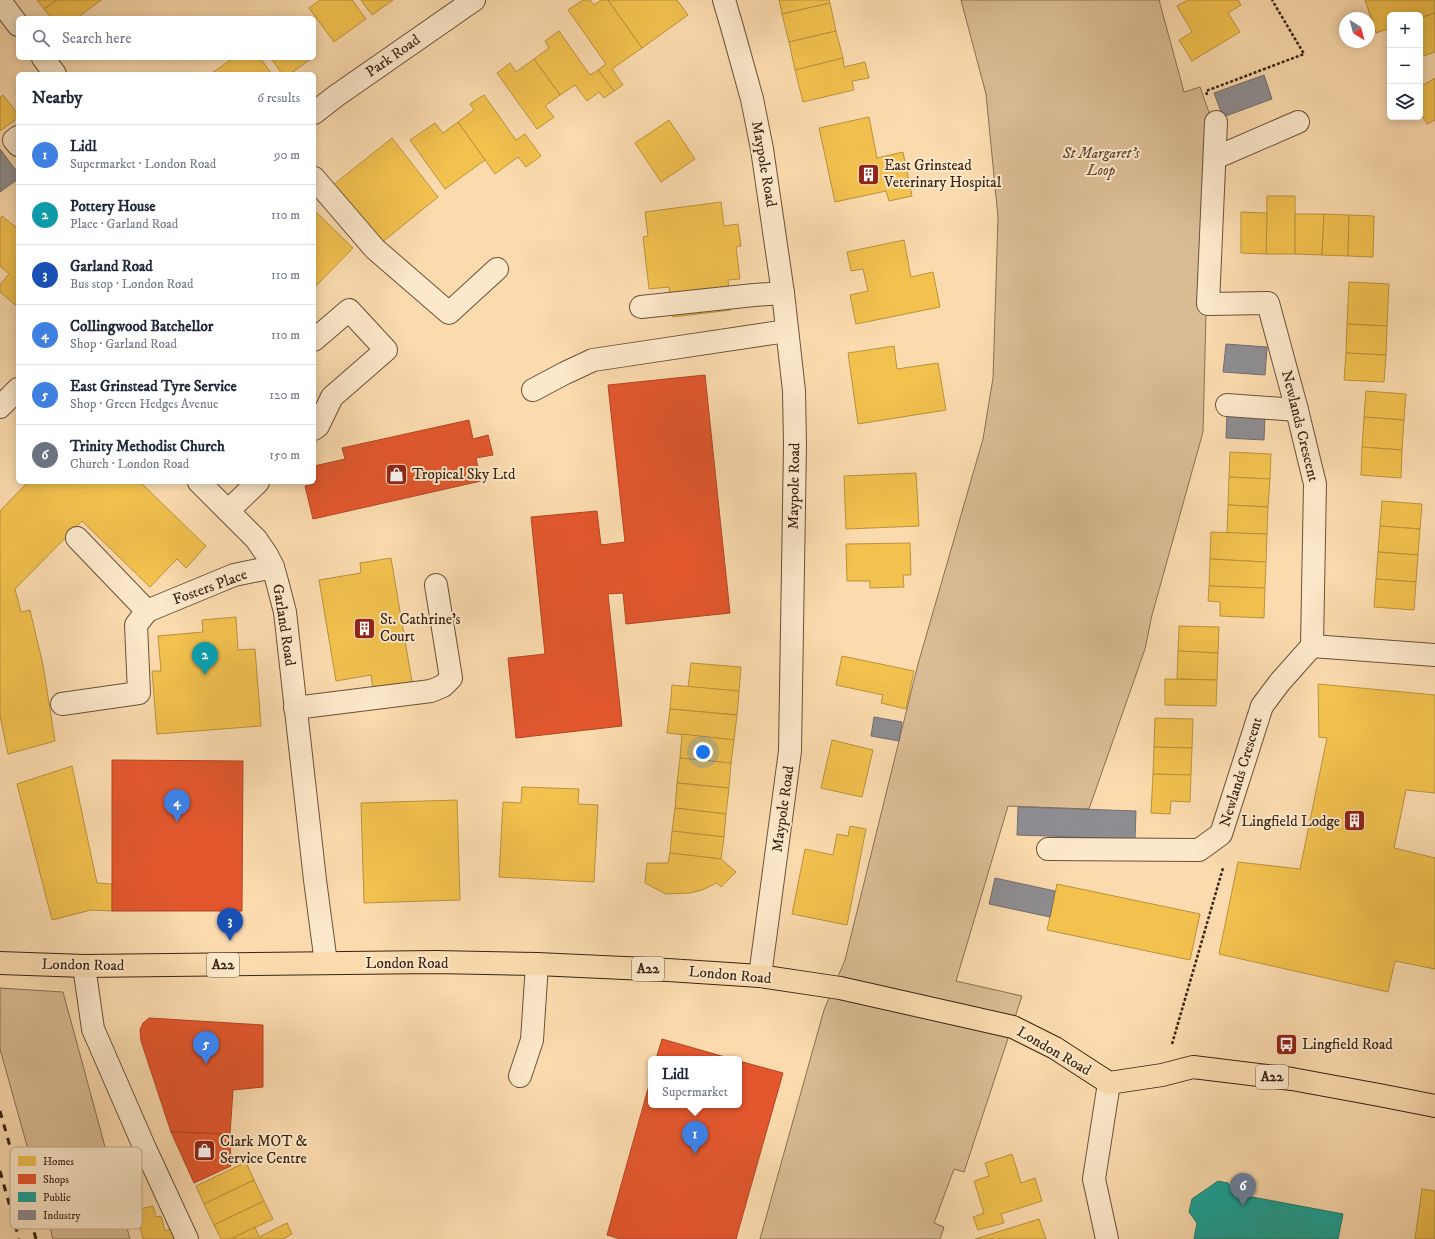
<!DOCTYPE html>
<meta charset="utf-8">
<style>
:root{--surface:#fff;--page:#f6f6f7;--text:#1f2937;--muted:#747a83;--line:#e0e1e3;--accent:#111827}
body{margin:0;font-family:"IM FELL DW Pica",serif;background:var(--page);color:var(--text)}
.controls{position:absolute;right:12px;top:12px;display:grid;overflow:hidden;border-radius:6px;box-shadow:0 2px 10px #0003}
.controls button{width:36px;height:36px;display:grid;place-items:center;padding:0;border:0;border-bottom:1px solid var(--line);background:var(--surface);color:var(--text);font:20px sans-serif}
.compass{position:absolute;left:1339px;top:12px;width:36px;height:36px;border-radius:50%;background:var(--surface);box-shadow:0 2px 10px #0003;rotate:144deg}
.you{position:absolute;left:703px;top:752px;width:14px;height:14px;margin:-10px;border:3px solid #fff;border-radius:50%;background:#1a73e8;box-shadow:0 0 0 6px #1a73e833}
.badge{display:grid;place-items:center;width:26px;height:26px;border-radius:50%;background:var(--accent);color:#fff;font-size:13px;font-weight:700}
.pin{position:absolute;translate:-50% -33px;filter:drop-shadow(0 1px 2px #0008)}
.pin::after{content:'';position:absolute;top:21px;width:14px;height:12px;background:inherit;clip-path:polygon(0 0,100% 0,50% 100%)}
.popup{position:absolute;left:648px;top:1056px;width:94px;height:52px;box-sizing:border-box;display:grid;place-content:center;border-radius:6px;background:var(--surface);filter:drop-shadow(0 1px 3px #0005);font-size:13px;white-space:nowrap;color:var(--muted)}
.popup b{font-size:15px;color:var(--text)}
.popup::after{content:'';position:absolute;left:50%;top:100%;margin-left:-8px;border:8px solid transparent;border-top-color:var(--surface)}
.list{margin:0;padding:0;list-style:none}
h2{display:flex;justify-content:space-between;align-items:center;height:52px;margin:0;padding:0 16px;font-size:17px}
h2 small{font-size:13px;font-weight:400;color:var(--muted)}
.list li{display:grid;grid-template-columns:26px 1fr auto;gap:12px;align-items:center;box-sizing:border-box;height:60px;padding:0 16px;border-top:1px solid var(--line)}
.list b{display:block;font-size:15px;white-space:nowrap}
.list p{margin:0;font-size:13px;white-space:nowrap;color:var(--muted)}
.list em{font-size:13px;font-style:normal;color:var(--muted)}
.icon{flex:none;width:22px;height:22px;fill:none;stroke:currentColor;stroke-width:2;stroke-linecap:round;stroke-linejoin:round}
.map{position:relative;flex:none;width:1435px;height:1239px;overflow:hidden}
.search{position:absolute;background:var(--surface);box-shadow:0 2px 10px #0003;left:16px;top:16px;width:300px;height:44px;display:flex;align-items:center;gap:10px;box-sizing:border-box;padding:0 14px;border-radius:6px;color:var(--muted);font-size:15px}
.panel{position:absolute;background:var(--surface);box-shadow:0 2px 10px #0003;left:16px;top:72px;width:300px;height:412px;border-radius:6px}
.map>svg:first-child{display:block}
.green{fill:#dabc94;stroke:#897054}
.homes{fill:#f2c14e;stroke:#ba923d}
.shops{fill:#e4572e;stroke:#b04726}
.public{fill:#17a398;stroke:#217d70}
.industry{fill:#8d8d92;stroke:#746d6c}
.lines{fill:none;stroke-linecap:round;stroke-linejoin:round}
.minor-casing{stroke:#69513a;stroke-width:24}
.highway-casing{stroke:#382314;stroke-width:24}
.path{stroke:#382314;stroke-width:2.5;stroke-dasharray:3 2;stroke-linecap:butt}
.minor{stroke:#fce8ca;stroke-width:22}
.highway{stroke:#fbdbae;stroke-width:22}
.rail{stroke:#382314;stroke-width:3;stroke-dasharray:7 7;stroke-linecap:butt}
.labels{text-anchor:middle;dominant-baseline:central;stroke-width:4;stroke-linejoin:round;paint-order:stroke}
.shield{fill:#fce8ca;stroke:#735e4b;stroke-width:1}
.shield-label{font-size:14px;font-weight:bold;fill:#382314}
.street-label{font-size:15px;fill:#382314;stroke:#fce8ca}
.park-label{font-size:15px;font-style:italic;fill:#604934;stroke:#fce8ca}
.poi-label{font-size:15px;fill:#382314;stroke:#fce8ca;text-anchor:start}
.key{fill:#fce8ca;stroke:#c1ad93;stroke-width:1}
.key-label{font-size:11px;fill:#382314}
</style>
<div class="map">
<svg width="1435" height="1239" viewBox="0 0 1435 1239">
<rect width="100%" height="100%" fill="#fbdbae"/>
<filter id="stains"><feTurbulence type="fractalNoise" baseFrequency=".005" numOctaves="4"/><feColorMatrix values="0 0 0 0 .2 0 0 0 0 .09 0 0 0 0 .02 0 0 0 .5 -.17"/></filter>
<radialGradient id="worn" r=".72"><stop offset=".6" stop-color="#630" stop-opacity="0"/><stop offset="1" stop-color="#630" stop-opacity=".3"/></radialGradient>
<g class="green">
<path d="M 961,0 L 1159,0 L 1184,92 L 1200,87 L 1211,118 L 1203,432 L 1152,615 L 1145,649 L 1089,809 L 1008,806 L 956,981 L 1022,996 L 964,1172 L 954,1169 L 934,1223 L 944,1227 L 940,1239 L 760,1239 L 824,1010 L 845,960 L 918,664 L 983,439 L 993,378 L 998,217 L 986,94 Z"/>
<path d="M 0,988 L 63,992 L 130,1239 L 53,1239 L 0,1049 Z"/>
</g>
<g class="homes">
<path d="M 37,0 L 57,0 L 44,9 Z"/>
<path d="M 57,0 L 101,0 L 77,18 L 51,18 L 44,9 Z"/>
<path d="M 320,0 L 352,0 L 366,19 L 334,42 L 309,8 Z"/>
<path d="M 361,0 L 393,0 L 372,15 Z"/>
<path d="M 583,0 L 590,0 L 594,5 L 601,0 L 608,0 L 642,48 L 612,69 L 623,85 L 614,91 L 598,70 L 606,64 L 568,10 Z"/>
<path d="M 608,0 L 677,0 L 688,15 L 642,48 Z"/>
<path d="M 779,0 L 829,0 L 830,3 L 782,14 Z"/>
<path d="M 1188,0 L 1238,0 L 1241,5 L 1228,13 L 1240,32 L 1192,61 L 1179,40 L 1192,32 L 1177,6 Z"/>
<path d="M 1365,0 L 1435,0 L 1435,13 L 1420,18 L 1420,15 L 1390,15 L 1390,28 L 1376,33 Z"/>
<path d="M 830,3 L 836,31 L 789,42 L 782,14 Z"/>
<path d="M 1435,13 L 1435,52 L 1420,57 L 1420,18 Z"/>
<path d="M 559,31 L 590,75 L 598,70 L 614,91 L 604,98 L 599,92 L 587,101 L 575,85 L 560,95 L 534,59 L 549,48 L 545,41 Z"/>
<path d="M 836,31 L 843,58 L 795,70 L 789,42 Z"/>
<path d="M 233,58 L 260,58 L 272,74 L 211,74 Z"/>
<path d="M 271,58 L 312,58 L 290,74 L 282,74 Z"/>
<path d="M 843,58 L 844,67 L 865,62 L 869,78 L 852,81 L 854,90 L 803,102 L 795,70 Z"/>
<path d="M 534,59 L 560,95 L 545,106 L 554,117 L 537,129 L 497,73 L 510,63 L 516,72 Z"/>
<path d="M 1435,78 L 1435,120 L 1427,124 L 1420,112 L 1420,87 Z"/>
<path d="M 3,95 L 18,114 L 18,118 L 0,131 L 0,97 Z"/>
<path d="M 484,95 L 516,140 L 525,134 L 541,156 L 526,167 L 518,157 L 495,174 L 458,122 L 474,110 L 470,104 Z"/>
<path d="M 869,117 L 877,158 L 903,152 L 912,196 L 889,201 L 886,191 L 835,202 L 819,128 Z"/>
<path d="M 669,120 L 695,159 L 661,182 L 635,143 Z"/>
<path d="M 458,122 L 485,160 L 445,189 L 410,140 L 435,123 L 443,133 Z"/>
<path d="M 392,138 L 438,197 L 380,244 L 333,185 Z"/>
<path d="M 1267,196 L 1295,196 L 1295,254 L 1266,254 Z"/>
<path d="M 721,202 L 724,226 L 738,224 L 741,246 L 736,247 L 740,279 L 728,280 L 731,310 L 673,317 L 669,287 L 649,289 L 643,237 L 648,236 L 645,212 Z"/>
<path d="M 314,210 L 353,248 L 314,288 Z"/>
<path d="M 1241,212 L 1267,213 L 1266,254 L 1241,253 Z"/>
<path d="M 1295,214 L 1324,214 L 1322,255 L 1295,254 Z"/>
<path d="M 1324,214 L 1349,215 L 1348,256 L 1322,255 Z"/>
<path d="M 1349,215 L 1374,216 L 1373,257 L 1348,256 Z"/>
<path d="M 2,216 L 18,229 L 18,307 L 0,292 L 0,285 L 9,274 L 0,266 L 0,219 Z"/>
<path d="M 904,240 L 911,277 L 933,272 L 940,307 L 856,324 L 850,295 L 868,291 L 863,269 L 851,271 L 847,252 Z"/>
<path d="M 1349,282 L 1389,284 L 1387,326 L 1347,324 Z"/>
<path d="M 1347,324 L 1387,326 L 1386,355 L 1346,353 Z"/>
<path d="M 894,346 L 897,369 L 938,363 L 946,410 L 858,424 L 848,353 Z"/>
<path d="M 1346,353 L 1386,355 L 1384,382 L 1344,380 Z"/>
<path d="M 1366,391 L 1406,394 L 1404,420 L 1364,417 Z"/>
<path d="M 1364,417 L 1404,420 L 1402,450 L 1362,447 Z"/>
<path d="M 1362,447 L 1402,450 L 1401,478 L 1361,475 Z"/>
<path d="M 1230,452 L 1271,454 L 1270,479 L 1229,477 Z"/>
<path d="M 916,473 L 919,526 L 846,529 L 844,476 Z"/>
<path d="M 1229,477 L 1270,479 L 1268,507 L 1228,505 Z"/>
<path d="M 28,482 L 140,482 L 206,546 L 186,568 L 177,559 L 150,587 L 82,521 L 15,589 L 21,612 L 30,610 L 43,665 L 55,741 L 8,754 L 0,716 L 0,511 Z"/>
<path d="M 1382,501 L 1422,504 L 1420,529 L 1380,526 Z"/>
<path d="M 1228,505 L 1268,507 L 1267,534 L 1227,533 Z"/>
<path d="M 1380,526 L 1420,529 L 1418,555 L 1378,552 Z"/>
<path d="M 1211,532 L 1267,534 L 1266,562 L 1210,559 Z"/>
<path d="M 910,543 L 911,575 L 903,575 L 904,587 L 870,588 L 870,581 L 847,581 L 846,544 Z"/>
<path d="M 1378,552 L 1418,555 L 1416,582 L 1376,579 Z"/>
<path d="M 391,558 L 412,682 L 373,689 L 371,675 L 336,681 L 319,580 L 361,573 L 360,563 Z"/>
<path d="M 1210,559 L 1266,562 L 1265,588 L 1209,586 Z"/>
<path d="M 1376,579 L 1416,582 L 1414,610 L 1374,607 Z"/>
<path d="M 1209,586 L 1265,588 L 1264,618 L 1220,616 L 1220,602 L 1208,601 Z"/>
<path d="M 236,617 L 238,650 L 255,649 L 261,726 L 157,734 L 152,671 L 161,671 L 158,636 L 203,632 L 202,620 Z"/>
<path d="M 1179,626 L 1219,627 L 1218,653 L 1178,651 Z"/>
<path d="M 1178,651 L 1218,653 L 1217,680 L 1177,679 Z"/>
<path d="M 842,656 L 914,671 L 906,709 L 881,703 L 883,695 L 836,685 Z"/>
<path d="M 691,663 L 741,667 L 739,691 L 688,687 Z"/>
<path d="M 1165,679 L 1217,680 L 1216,706 L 1165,705 Z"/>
<path d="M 1318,684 L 1435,695 L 1435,793 L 1406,790 L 1394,848 L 1435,858 L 1435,969 L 1395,961 L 1388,992 L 1219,954 L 1238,862 L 1300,869 L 1327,738 L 1319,737 Z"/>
<path d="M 672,685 L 739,691 L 737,715 L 670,709 Z"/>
<path d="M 670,709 L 737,715 L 734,740 L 667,733 Z"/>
<path d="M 1155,718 L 1193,719 L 1192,748 L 1154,747 Z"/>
<path d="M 682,734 L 734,740 L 731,763 L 680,758 Z"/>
<path d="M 832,740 L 873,750 L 862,797 L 821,788 Z"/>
<path d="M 1154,747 L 1192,748 L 1191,775 L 1153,774 Z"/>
<path d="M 680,758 L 731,763 L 729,788 L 677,783 Z"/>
<path d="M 72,766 L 97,883 L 112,884 L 112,911 L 91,910 L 52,920 L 17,784 Z"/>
<path d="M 1153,774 L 1191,775 L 1190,802 L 1171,801 L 1170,814 L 1151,813 Z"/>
<path d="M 677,783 L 729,788 L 726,814 L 675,808 Z"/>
<path d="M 522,787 L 579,789 L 578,804 L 598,805 L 594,882 L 499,877 L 503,802 L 521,803 Z"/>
<path d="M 457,800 L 460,900 L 364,903 L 361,803 Z"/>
<path d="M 675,808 L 726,814 L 724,837 L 672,831 Z"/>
<path d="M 850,826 L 866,829 L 847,925 L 792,914 L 805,849 L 833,855 L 837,834 L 848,836 Z"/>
<path d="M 672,831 L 724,837 L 721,859 L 670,853 Z"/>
<path d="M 670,853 L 721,859 L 736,872 L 721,887 L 717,883 L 702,890 L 690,893 L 666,894 L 645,883 L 647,863 L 668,863 Z"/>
<path d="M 1057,884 L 1200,914 L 1190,960 L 1047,930 Z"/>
<path d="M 1012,1154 L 1021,1183 L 1035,1178 L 1042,1201 L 1001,1214 L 1004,1223 L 978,1230 L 973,1217 L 984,1213 L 974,1181 L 989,1176 L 985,1163 Z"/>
<path d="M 246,1162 L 254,1180 L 204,1204 L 196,1186 Z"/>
<path d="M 254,1180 L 264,1201 L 214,1225 L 204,1204 Z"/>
<path d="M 1422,1189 L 1435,1191 L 1435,1239 L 1415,1239 Z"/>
<path d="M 264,1201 L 273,1219 L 231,1239 L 221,1239 L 214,1225 Z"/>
<path d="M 153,1206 L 156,1217 L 161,1216 L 165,1231 L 174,1228 L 177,1239 L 143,1239 L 136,1210 Z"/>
<path d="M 1039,1219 L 1046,1239 L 975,1239 Z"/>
<path d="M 287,1223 L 292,1234 L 283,1239 L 231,1239 L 255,1227 L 259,1237 Z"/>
</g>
<g class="shops">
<path d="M 705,375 L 730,613 L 626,624 L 623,593 L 608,594 L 622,726 L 516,738 L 508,658 L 545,654 L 531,517 L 597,511 L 601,545 L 625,542 L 608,385 Z"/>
<path d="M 469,420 L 473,439 L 488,435 L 493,455 L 476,458 L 481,481 L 313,519 L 305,486 L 315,484 L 314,466 L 345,459 L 342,448 Z"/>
<path d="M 112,760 L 243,761 L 242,911 L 112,911 Z"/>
<path d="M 149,1018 L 263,1025 L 263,1087 L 233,1090 L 230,1134 L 171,1132 L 141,1041 L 140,1030 L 143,1023 Z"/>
<path d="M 662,1039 L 732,1059 L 656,1059 Z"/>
<path d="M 739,1061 L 783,1073 L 736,1239 L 620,1239 L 607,1235 L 651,1078 L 651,1105 L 739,1105 Z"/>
<path d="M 171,1132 L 230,1134 L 231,1166 L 194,1183 Z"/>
</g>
<path class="public" d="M 1218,1181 L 1228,1183 L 1236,1194 L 1343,1214 L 1338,1239 L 1194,1239 L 1197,1223 L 1189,1212 L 1192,1199 Z"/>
<g class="industry">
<path d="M 1264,75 L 1272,99 L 1223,117 L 1214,93 Z"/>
<path d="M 0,149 L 18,173 L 18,179 L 0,192 Z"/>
<path d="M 1226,344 L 1267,347 L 1265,375 L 1223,372 Z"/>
<path d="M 1227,413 L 1265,415 L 1264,440 L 1226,438 Z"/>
<path d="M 874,717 L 902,722 L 899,741 L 871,736 Z"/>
<path d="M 1018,807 L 1136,811 L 1135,839 L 1017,835 Z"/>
<path d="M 995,878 L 1055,891 L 1050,917 L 989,904 Z"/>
</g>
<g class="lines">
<defs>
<g id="minor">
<path d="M 724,0 L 732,27 L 752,99 L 762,149 L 783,293 L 794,391 L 795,445 L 790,751 L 760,976"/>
<path d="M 0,1 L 18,25"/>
<path d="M 43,58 L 55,74"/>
<path d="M 314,113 L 336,96 L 474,0"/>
<path d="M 1216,122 L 1208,304 L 1268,303 L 1297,410 L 1315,484 L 1312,646"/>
<path d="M 18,137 L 14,140 L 18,145"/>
<path d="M 1215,158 L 1298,122"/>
<path d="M 314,178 L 375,249 L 449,313 L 497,269"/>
<path d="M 641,307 L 754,295 L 783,293"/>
<path d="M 314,340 L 349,310 L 386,350 L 332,397 L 318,426 L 314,429"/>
<path d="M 533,390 L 565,373 L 593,360 L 787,331"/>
<path d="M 1227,405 L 1297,410"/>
<path d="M 0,407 L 18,389"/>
<path d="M 199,482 L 256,539 L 267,555 L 273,567 L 278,585 L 285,612 L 315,880 L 326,963"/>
<path d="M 228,511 L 258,482"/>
<path d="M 77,538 L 147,611"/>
<path d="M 62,704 L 139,693 L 136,625 L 147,611 L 234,575 L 273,567"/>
<path d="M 295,708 L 431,691 L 443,686 L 451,678 L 436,585"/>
<path d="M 1048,849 L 1199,850 L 1221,834 L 1262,706 L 1280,682 L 1312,646 L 1435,655"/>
<path d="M 84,966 L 93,1029 L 143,1144 L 187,1239"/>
<path d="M 520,1076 L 532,1040 L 537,964"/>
<path d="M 1107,1239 L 1094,1179 L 1109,1083"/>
</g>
<path id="highway" d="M 0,963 L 84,966 L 436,962 L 537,964 L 668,970 L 760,976 L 840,988 L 1013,1027 L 1055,1048 L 1109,1083 L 1162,1075 L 1193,1067 L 1292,1079 L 1379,1095 L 1435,1106"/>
</defs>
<use href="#minor" class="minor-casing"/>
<use href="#highway" class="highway-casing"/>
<g class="path">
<path d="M 1207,95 L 1206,91 L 1304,54 L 1272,0"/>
<path d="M 1172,1044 L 1223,868"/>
</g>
<use href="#minor" class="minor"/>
<use href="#highway" class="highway"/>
<g class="rail">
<path d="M 0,1111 L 36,1239"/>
<path d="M 0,1171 L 19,1239"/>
</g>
</g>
<defs>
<symbol id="building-square" viewBox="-11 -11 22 22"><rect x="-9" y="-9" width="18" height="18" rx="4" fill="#8f2418" stroke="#fce8ca"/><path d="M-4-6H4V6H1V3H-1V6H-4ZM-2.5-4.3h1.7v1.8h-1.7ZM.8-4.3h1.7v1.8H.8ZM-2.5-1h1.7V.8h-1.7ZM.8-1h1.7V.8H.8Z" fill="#fff"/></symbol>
<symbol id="shop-square" viewBox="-11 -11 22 22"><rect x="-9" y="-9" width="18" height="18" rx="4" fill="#8f2418" stroke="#fce8ca"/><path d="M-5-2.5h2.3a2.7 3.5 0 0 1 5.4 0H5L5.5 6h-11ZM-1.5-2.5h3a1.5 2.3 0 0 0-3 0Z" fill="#fff"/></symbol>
<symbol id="bus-square" viewBox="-11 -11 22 22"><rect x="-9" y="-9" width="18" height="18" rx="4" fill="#8f2418" stroke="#fce8ca"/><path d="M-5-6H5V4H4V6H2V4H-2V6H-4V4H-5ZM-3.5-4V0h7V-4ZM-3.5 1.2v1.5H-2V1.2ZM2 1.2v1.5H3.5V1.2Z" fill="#fff"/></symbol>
</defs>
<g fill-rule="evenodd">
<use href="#building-square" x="856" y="162" width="25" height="25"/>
<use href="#shop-square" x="384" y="462" width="25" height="25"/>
<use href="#building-square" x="352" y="616" width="25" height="25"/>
<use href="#building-square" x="1342" y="808" width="25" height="25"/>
<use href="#bus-square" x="1274" y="1032" width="25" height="25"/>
<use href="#shop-square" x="192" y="1138" width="25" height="25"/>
</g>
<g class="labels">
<g class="shield">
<rect x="207" y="953" width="32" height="24" rx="3"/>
<rect x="632" y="957" width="32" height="24" rx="3"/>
<rect x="1256" y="1065" width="32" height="24" rx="3"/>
</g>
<g class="shield-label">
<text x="223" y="965">A22</text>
<text x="648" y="969">A22</text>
<text x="1272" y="1077">A22</text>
</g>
<g class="street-label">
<text transform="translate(393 56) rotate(-35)">Park Road</text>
<text transform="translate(764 164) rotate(80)">Maypole Road</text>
<text transform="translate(1300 426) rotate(76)">Newlands Crescent</text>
<text transform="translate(794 486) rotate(-89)">Maypole Road</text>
<text transform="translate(210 587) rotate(-20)">Fosters Place</text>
<text transform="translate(284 625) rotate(81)">Garland Road</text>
<text transform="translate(1241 772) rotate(-73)">Newlands Crescent</text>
<text transform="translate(783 809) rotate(-82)">Maypole Road</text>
<text x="407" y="963">London Road</text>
<text transform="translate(83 965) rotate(1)">London Road</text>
<text transform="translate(730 975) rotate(5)">London Road</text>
<text transform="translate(1054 1051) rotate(30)">London Road</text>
</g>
<g class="park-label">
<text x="1101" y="153">St Margaret's<tspan x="1101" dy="17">Loop</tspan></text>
</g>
<g class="poi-label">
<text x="884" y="165">East Grinstead<tspan x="884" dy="17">Veterinary Hospital</tspan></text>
<text x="412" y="474">Tropical Sky Ltd</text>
<text x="380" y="619">St. Cathrine's<tspan x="380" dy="17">Court</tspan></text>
<text x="1340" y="821" text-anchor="end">Lingfield Lodge</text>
<text x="1302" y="1044">Lingfield Road</text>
<text x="220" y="1141">Clark MOT &amp;<tspan x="220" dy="17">Service Centre</tspan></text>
</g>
</g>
<rect x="10" y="1147" width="132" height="82" rx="6" class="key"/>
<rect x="18" y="1156" width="18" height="10" fill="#f2c14e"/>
<rect x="18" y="1174" width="18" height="10" fill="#e4572e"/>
<rect x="18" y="1192" width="18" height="10" fill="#17a398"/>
<rect x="18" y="1210" width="18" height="10" fill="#8d8d92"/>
<g class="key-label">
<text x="43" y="1165">Homes</text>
<text x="43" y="1183">Shops</text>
<text x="43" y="1201">Public</text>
<text x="43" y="1219">Industry</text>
</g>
<rect width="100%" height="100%" filter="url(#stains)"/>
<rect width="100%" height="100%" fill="url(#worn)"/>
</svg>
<div class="controls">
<button>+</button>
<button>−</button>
<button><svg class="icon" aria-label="layers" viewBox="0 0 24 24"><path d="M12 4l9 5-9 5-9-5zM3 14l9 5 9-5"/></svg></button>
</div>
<svg class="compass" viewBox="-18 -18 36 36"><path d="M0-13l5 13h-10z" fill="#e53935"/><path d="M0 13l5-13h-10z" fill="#747a83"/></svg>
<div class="you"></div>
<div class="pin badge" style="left:695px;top:1154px;background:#3f7fe0">1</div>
<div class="popup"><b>Lidl</b>Supermarket</div>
<div class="pin badge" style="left:205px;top:675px;background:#0f9aa8">2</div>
<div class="pin badge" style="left:230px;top:941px;background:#1a4fb4">3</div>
<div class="pin badge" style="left:177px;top:822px;background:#3f7fe0">4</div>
<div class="pin badge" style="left:206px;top:1064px;background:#3f7fe0">5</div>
<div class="pin badge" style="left:1243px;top:1206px;background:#6b7280">6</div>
<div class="search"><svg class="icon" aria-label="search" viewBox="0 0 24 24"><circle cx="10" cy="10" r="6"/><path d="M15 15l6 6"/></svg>Search here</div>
<section class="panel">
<h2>Nearby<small>6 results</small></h2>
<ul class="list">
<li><span class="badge" style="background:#3f7fe0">1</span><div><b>Lidl</b><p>Supermarket · London Road</p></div><em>90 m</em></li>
<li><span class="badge" style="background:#0f9aa8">2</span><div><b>Pottery House</b><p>Place · Garland Road</p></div><em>110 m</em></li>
<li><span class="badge" style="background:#1a4fb4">3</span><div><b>Garland Road</b><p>Bus stop · London Road</p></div><em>110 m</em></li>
<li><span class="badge" style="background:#3f7fe0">4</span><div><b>Collingwood Batchellor</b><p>Shop · Garland Road</p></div><em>110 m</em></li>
<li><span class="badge" style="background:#3f7fe0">5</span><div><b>East Grinstead Tyre Service</b><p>Shop · Green Hedges Avenue</p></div><em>120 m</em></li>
<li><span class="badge" style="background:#6b7280">6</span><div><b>Trinity Methodist Church</b><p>Church · London Road</p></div><em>150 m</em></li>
</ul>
</section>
</div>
